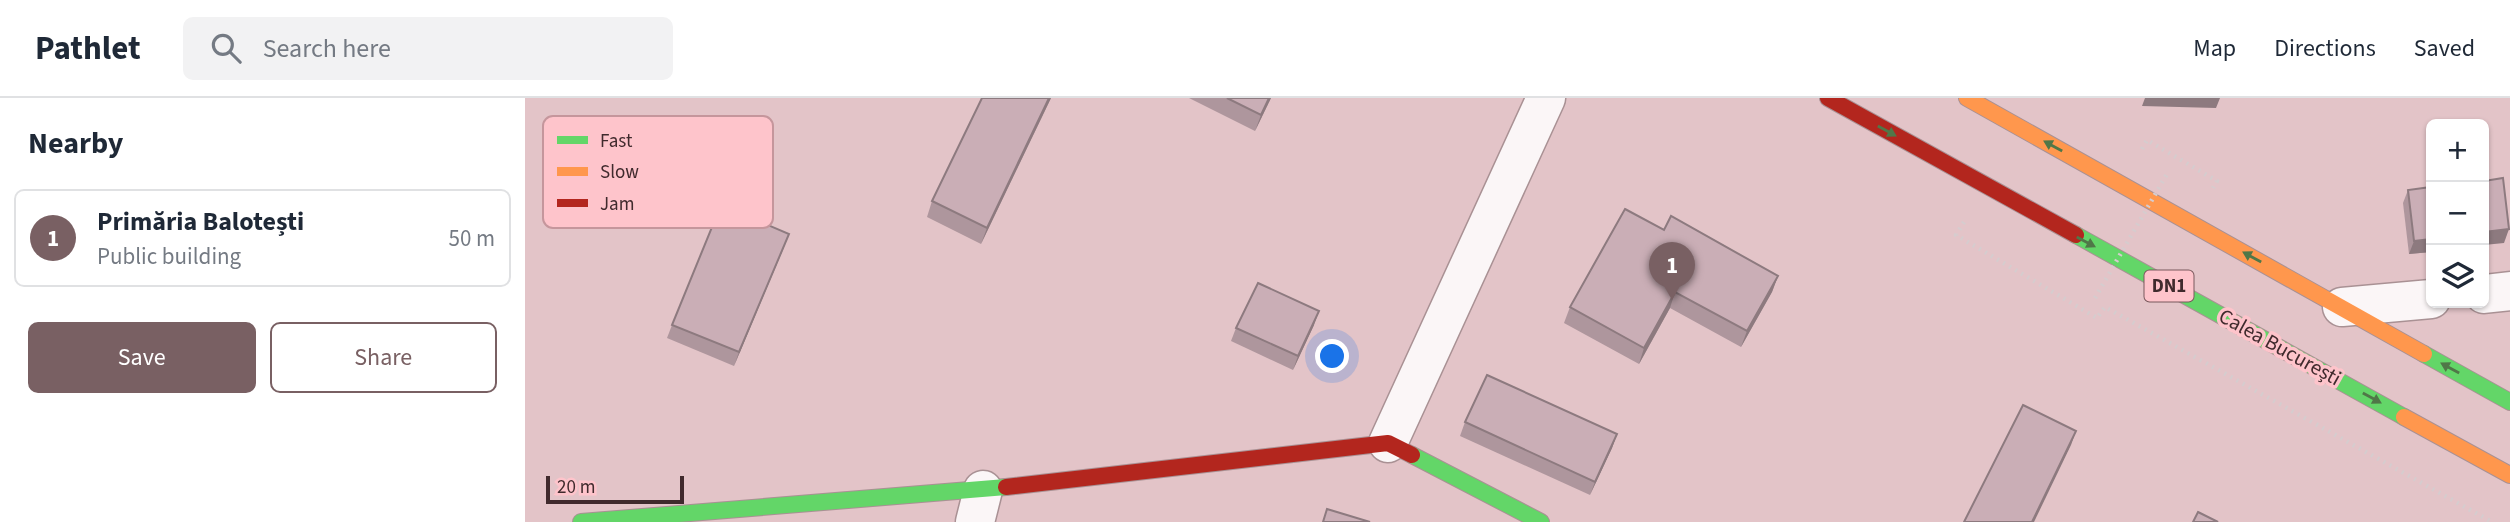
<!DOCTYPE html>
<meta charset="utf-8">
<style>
:root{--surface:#fff;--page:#f2f2f3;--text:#1f2937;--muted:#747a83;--line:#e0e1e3;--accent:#796063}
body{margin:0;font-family:"Source Sans 3",sans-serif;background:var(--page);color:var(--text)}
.controls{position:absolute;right:21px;top:21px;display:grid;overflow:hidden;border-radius:10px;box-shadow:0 2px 5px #0004}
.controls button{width:63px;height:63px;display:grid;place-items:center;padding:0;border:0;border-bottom:2px solid var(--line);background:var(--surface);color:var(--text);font:35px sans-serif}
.scale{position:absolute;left:21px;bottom:18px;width:138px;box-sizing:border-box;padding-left:7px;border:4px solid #402a2d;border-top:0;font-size:19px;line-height:24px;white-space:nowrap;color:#402a2d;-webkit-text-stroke:5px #fec4cb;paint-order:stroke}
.you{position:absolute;left:808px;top:259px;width:24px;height:24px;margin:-18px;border:5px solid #fff;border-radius:50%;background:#1a73e8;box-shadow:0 0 0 10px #1a73e833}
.badge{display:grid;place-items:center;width:46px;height:46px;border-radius:50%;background:var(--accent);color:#fff;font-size:23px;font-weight:700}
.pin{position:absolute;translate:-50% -58px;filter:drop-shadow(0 2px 4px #0008)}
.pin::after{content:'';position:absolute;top:37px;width:24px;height:21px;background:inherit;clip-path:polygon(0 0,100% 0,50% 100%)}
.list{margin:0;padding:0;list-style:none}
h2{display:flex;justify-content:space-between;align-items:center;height:91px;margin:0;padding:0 28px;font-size:30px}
h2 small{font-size:23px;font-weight:400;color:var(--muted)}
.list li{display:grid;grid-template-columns:46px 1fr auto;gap:21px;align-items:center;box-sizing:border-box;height:98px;margin:0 14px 14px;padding:0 14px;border:2px solid var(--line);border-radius:10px}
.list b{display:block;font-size:26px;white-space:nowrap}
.list p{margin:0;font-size:23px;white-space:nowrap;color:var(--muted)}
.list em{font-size:23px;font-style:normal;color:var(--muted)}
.actions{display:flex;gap:14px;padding:21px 28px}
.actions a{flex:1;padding:16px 0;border:2px solid var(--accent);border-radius:10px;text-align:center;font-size:24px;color:var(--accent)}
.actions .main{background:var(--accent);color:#fff}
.icon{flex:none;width:38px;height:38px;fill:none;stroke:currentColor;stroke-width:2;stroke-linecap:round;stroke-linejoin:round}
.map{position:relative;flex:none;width:1985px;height:424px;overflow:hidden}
header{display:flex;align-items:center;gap:42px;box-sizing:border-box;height:98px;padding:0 35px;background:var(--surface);border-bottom:2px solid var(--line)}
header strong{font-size:33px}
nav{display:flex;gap:38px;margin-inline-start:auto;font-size:24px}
.search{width:490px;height:63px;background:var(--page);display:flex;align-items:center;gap:18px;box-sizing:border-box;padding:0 24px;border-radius:10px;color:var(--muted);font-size:26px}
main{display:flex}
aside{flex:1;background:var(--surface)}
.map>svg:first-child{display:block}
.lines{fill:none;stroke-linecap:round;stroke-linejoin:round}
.street-casing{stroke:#a99194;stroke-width:41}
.fast-casing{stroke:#a99194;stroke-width:18}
.slow-casing{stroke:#a99194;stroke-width:18}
.jam-casing{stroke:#a99194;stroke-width:18}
.path{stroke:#d6ccce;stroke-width:4.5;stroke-dasharray:2 5;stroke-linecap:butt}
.street{stroke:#fbf6f7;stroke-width:38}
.fast{stroke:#63d668;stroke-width:16}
.slow{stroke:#ff974d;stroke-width:16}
.jam{stroke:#b3261e;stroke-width:16}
.path-bridge{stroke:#d6ccce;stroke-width:4.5;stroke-dasharray:2 5;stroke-linecap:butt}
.wall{fill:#ae969d}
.shaded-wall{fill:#8d7a7f}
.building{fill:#caaeb6;stroke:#8d7a7f;stroke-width:2}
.oneway{fill:#507748}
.labels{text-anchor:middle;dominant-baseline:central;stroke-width:7;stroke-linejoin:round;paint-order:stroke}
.shield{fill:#fec4cb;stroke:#79585c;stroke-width:2}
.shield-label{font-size:19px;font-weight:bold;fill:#402a2d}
.street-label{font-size:21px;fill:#402a2d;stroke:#fec4cb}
.key{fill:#fec4cb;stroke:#c5969c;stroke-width:2}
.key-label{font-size:19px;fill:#402a2d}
</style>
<header>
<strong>Pathlet</strong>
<div class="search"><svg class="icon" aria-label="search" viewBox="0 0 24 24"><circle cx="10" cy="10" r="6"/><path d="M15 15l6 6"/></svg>Search here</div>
<nav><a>Map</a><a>Directions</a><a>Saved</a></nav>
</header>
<main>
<aside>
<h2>Nearby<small></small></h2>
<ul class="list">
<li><span class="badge">1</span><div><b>Primăria Balotești</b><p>Public building</p></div><em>50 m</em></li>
</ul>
<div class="actions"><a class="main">Save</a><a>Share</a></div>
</aside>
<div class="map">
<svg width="1985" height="424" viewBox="0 0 1985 424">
<rect width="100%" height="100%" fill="#e3c4c8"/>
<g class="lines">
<defs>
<g id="street">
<path d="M 1959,196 L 1985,193"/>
<path d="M 1817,209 L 1906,201"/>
<path d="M 863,345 L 1021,0"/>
<path d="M 450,424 L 458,392"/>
</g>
<g id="fast">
<path d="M 1551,137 L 1879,319"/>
<path d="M 1899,256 L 1985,304"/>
<path d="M 887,357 L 1016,424"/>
<path d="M 56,424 L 481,389"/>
</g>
<g id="slow">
<path d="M 1442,0 L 1899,256"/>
<path d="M 1879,319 L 1985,377"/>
</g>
<g id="jam">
<path d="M 1303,0 L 1551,137"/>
<path d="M 481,389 L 863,345 L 887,357"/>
</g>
</defs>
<use href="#street" class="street-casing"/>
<use href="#fast" class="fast-casing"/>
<use href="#slow" class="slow-casing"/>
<use href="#jam" class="jam-casing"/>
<g class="path">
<path d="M 1617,51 L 1622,42 L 1692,83 L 1688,90"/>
<path d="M 1439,124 L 1431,137 L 1572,220 L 1580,209 L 1967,424"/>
</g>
<use href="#street" class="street"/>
<use href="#fast" class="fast"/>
<use href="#slow" class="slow"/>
<use href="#jam" class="jam"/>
<path class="path-bridge" d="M 1570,200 L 1642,76"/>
</g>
<g class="wall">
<path d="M 457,0 L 526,0 L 456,146 L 402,119 L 407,103 Z"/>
<path d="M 664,0 L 746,0 L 730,33 Z"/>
<path d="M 1906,89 L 1906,154 L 1884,156 L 1878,105 L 1883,92 Z"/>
<path d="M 1139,132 L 1253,178 L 1247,194 L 1216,249 L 1145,210 L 1114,266 L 1039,225 L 1045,209 Z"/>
<path d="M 259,149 L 209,268 L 142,240 L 147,227 Z"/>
<path d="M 789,227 L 768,272 L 706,243 L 711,230 Z"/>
<path d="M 940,324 L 1092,336 L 1087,350 L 1065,397 L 935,338 Z"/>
</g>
<g class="shaded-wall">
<path d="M 524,0 L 526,0 L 456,146 L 462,130 Z"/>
<path d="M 744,0 L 746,0 L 730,33 L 736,17 Z"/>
<path d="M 1620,0 L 1695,0 L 1691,10 L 1617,8 Z"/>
<path d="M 1984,131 L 1979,145 L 1959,147 L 1959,134 Z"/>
<path d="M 264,136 L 259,149 L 209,268 L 214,254 Z"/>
<path d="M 1906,141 L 1906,154 L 1884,156 L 1889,143 Z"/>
<path d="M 1253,178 L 1247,194 L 1216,249 L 1222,233 Z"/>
<path d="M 1150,194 L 1145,210 L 1114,266 L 1119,250 Z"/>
<path d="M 794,213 L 789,227 L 768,272 L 773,258 Z"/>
<path d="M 1551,333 L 1546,347 L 1509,424 L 1507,424 Z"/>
<path d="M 1092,336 L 1087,350 L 1065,397 L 1070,384 Z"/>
</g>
<g class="building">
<path d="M 457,0 L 524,0 L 462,130 L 407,103 Z"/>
<path d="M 702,0 L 744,0 L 736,17 Z"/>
<path d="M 1978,80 L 1984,131 L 1959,134 L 1959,83 Z"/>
<path d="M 1906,89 L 1906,141 L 1889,143 L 1883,92 Z"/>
<path d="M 196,107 L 264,136 L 214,254 L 147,227 Z"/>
<path d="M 1100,111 L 1139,132 L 1146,118 L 1253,178 L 1222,233 L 1150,194 L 1119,250 L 1045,209 Z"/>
<path d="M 733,185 L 794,213 L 773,258 L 711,230 Z"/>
<path d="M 962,277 L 1092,336 L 1070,384 L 940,324 Z"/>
<path d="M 1498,307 L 1551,333 L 1507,424 L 1439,424 Z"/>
<path d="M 802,411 L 845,424 L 798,424 Z"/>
<path d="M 1673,414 L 1693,424 L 1668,424 Z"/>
</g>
<defs><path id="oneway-solid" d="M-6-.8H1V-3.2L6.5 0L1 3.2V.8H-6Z" transform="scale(1.75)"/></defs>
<g class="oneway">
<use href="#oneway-solid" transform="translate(1362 33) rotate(29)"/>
<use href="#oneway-solid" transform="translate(1528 48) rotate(-151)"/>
<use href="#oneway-solid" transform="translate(1561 144) rotate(28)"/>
<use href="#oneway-solid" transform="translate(1727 159) rotate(-151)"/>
<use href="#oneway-solid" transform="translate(1925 270) rotate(-151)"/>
<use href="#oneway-solid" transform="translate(1847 300) rotate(29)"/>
</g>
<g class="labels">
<rect class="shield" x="1619.5" y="172.5" width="49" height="31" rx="5"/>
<g class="shield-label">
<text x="1644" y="188">DN1</text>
</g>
<g class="street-label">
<text transform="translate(1755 249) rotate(29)">Calea București</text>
</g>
</g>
<rect x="18" y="18" width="230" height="112" rx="10" class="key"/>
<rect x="32" y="38" width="31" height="8" fill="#63d668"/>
<rect x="32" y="69" width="31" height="9" fill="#ff974d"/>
<rect x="32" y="101" width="31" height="8" fill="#b3261e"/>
<g class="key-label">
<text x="75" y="49">Fast</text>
<text x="75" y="80">Slow</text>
<text x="75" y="112">Jam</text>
</g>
</svg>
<div class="controls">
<button>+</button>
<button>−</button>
<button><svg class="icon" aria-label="layers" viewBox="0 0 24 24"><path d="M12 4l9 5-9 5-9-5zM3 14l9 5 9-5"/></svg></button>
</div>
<div class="scale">20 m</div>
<div class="you"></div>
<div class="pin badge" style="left:1147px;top:202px">1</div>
</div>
</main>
